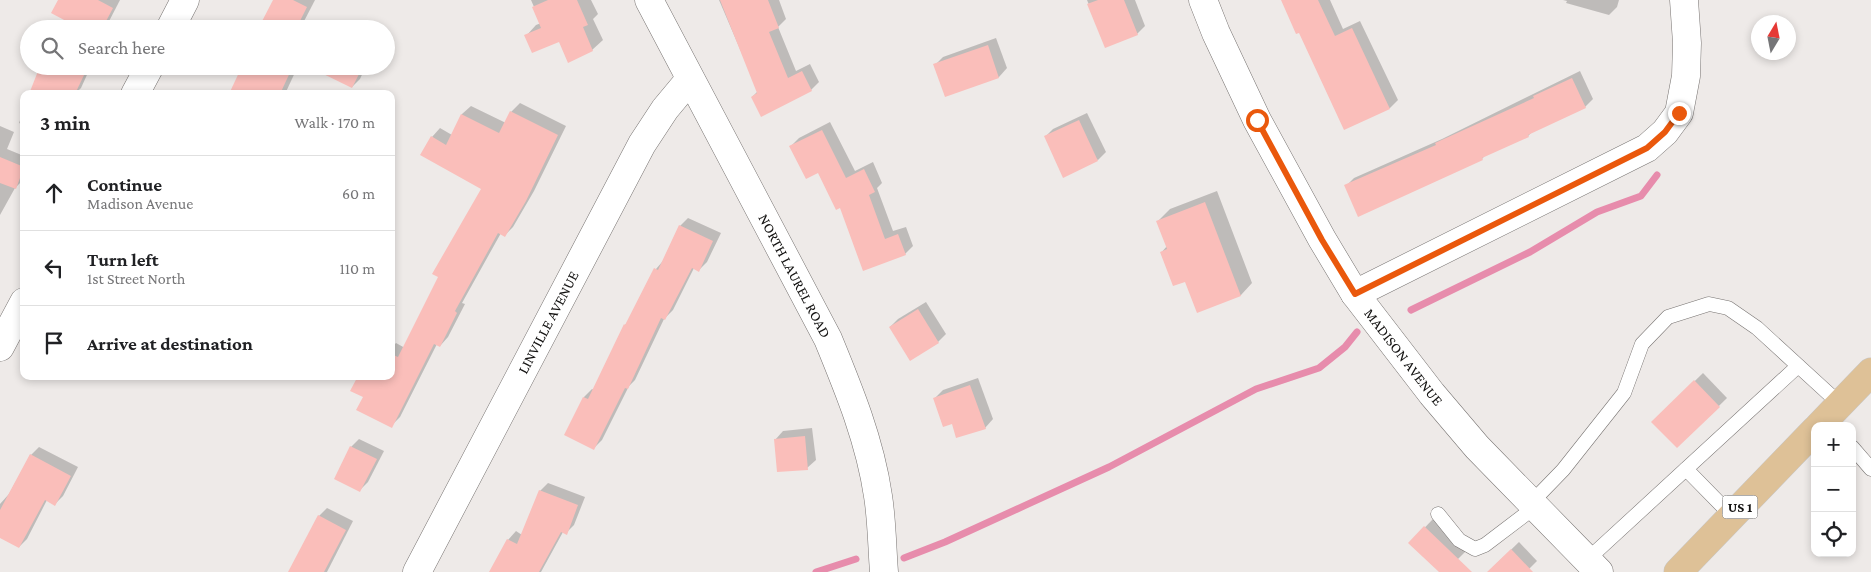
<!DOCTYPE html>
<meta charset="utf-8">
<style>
:root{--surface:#fff;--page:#f6f6f6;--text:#202124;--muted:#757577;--line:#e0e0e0}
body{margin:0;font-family:"Crimson Pro",serif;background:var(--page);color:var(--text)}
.controls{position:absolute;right:15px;bottom:15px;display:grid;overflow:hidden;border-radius:10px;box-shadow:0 2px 8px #0003}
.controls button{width:45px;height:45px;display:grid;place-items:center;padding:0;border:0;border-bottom:1px solid var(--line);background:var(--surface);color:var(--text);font:25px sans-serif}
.compass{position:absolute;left:1751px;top:15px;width:45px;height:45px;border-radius:50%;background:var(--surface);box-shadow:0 2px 8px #0003;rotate:10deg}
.stop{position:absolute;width:15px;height:15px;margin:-11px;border:4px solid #ea580c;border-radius:50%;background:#fff}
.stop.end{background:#ea580c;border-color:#fff;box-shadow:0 1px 5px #0008}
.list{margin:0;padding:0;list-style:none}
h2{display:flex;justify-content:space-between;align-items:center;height:65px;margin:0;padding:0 20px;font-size:21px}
h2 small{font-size:16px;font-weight:400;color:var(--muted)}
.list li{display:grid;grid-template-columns:32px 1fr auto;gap:15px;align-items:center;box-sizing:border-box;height:75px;padding:0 20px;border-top:1px solid var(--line)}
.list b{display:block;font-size:19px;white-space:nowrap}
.list p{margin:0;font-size:16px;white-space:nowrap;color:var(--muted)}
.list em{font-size:16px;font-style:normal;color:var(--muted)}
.icon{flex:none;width:28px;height:28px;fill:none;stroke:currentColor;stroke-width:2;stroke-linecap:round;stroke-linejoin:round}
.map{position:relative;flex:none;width:1871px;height:572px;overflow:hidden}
.search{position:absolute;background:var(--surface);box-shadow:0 2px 8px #0003;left:20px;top:20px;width:375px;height:55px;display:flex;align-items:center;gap:12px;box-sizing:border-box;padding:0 18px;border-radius:28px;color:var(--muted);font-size:19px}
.panel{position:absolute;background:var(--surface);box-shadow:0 2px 8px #0003;left:20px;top:90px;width:375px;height:290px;border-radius:10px}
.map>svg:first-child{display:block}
.shadow{fill:#0003}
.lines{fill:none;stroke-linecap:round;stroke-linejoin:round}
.stream{stroke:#e78cac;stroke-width:7}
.building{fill:#fabeba}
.lane-casing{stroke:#777371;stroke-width:15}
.street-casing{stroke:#777371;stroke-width:29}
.primary-casing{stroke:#c6c6c6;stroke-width:29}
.lane{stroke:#fff;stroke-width:14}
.street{stroke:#fff;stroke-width:28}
.primary{stroke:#dec197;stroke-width:28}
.route{stroke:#ea580c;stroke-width:6}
.labels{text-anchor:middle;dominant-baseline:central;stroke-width:5;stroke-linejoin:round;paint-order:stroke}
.shield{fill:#fff;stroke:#5a5958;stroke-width:1}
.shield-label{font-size:14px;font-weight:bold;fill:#131211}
.street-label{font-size:15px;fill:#131211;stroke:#fff}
</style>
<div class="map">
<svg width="1871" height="572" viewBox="0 0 1871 572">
<rect width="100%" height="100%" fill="#eeeae8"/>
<g class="shadow">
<path d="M 59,0 L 120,0 L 105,29 L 84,29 Z"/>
<path d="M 274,0 L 315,0 L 300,29 L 259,29 Z"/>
<path d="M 531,0 L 591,0 L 598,14 L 593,19 L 603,40 L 592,50 L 559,40 L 526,36 L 536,25 L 541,23 Z"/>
<path d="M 719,0 L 779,0 L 786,19 L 778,27 L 796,71 L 810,64 L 819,82 L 811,90 L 752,97 L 758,91 Z"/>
<path d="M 1087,0 L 1135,0 L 1145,26 L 1137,34 L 1106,46 Z"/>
<path d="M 1286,0 L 1330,0 L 1343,29 L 1360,21 L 1398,100 L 1390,108 L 1344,128 Z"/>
<path d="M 1563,0 L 1619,0 L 1617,7 L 1609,15 L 1566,3 L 1567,1 Z"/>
<path d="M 996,38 L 1007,68 L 999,77 L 946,95 L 935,65 L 943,57 Z"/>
<path d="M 44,66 L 91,66 L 81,88 L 75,94 L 30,94 Z"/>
<path d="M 244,66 L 298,66 L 285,94 L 231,94 Z"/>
<path d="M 333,66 L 366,66 L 360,79 L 352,87 Z"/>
<path d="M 1580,71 L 1593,99 L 1585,107 L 1533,131 L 1528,136 L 1486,154 L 1482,159 L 1346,186 L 1354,178 L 1442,139 Z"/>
<path d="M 520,103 L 566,126 L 534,191 L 513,227 L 505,235 L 501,233 L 462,303 L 465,304 L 448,337 L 440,346 L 437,344 L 400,417 L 391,426 L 391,348 L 396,343 L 405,348 L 483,189 L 432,137 L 440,128 L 452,135 L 462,114 L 471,106 L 506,123 L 511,112 Z"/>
<path d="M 24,110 L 24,125 L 19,123 Z"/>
<path d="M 1087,113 L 1106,152 L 1098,160 L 1045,137 L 1053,129 Z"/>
<path d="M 830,122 L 855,171 L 873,162 L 882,183 L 877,188 L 893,231 L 906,227 L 913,246 L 905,254 L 840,207 L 819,171 L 791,146 L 799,138 Z"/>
<path d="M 0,126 L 14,132 L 7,149 L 24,156 L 24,179 L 15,188 L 0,215 Z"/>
<path d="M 1217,191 L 1252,283 L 1241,295 L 1197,311 L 1186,280 L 1161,253 L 1167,246 L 1158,221 L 1170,209 Z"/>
<path d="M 688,218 L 721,233 L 707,262 L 699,270 L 694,268 L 673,310 L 664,319 L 635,380 L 629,386 L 602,440 L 594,448 L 584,397 L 592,389 L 594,390 L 625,325 L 629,321 L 656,269 L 663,261 L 680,226 Z"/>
<path d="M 926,302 L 946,334 L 938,342 L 890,327 L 898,319 Z"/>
<path d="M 1703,373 L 1727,398 L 1677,447 L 1653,422 Z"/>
<path d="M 978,378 L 993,419 L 985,428 L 952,423 L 935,398 L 943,390 Z"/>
<path d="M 812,428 L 816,460 L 807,468 L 775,440 L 783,431 Z"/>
<path d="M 359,439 L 384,451 L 368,482 L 360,490 L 351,447 Z"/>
<path d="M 39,447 L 78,467 L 63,496 L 55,504 L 47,500 L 27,539 L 19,547 L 0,537 L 0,504 L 9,494 L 31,455 Z"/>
<path d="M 548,483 L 585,497 L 574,525 L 566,533 L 563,532 L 541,572 L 490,572 L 508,540 L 516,531 L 522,535 L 540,491 Z"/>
<path d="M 327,508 L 353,521 L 327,572 L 289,572 L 319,516 Z"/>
<path d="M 1433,519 L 1466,551 L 1445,572 L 1440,572 L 1410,543 Z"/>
<path d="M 1519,542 L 1537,561 L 1526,572 L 1488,572 Z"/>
</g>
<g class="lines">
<g class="stream">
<path d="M 1411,310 L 1530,252 L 1597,212 L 1641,196 L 1657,175"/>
<path d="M 904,558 L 945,542 L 1109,467 L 1256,389 L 1319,368 L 1345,347 L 1357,332"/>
<path d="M 816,572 L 856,559"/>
</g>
</g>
<g class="building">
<path d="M 58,0 L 98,0 L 113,8 L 102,29 L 81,29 L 51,13 Z"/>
<path d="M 273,0 L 293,0 L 307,7 L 296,29 L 258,29 Z"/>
<path d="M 548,0 L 577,0 L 588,25 L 583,27 L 593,51 L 568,63 L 559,42 L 532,53 L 524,35 L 541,28 L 532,7 Z"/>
<path d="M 720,0 L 768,0 L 779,28 L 769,32 L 788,78 L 802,71 L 812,91 L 761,117 L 751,97 L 757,93 Z"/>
<path d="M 1098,0 L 1124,0 L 1138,35 L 1105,48 L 1087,4 Z"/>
<path d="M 1281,0 L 1318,0 L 1335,36 L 1352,28 L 1390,109 L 1344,130 L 1299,33 L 1296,34 Z"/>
<path d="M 988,45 L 999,78 L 945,97 L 933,64 Z"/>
<path d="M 40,66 L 70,66 L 85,73 L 75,94 L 29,94 Z"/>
<path d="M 242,66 L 293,66 L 280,94 L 229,94 Z"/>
<path d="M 307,66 L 363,66 L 352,88 Z"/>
<path d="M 1572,78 L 1586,108 L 1528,135 L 1529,137 L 1482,158 L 1483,160 L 1358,217 L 1344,185 L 1436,145 L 1435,143 L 1534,98 L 1533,96 Z"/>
<path d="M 510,111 L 558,135 L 526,201 L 505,237 L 498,233 L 455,311 L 457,313 L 440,347 L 434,344 L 392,428 L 356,410 L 363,397 L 350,391 L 358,376 L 391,376 L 391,354 L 398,357 L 438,277 L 432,274 L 481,189 L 420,155 L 431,136 L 446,145 L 461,114 L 499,133 Z"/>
<path d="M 1079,120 L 1098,161 L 1063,178 L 1044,136 Z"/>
<path d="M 822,130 L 846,178 L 864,169 L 875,192 L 869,195 L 885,239 L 898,234 L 906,255 L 863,271 L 840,208 L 836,210 L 818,173 L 806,179 L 789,146 Z"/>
<path d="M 0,157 L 24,167 L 16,189 L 0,183 Z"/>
<path d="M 1205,202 L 1241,296 L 1197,313 L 1185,282 L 1173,286 L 1160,252 L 1167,249 L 1156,221 Z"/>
<path d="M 679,225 L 713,241 L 699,272 L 692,268 L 665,320 L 661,318 L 628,389 L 625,388 L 594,450 L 564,435 L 583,397 L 588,399 L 624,324 L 625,325 L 654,268 L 658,270 Z"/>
<path d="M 918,309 L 939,343 L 910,361 L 889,327 Z"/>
<path d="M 1694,380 L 1720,407 L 1677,448 L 1651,422 Z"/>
<path d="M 970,385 L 986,429 L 956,438 L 952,424 L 943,427 L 933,398 Z"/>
<path d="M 805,436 L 808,470 L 777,472 L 774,439 Z"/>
<path d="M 350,446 L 377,459 L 360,492 L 334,479 Z"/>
<path d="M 30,454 L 71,476 L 55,506 L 45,500 L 19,548 L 0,538 L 0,510 Z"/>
<path d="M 539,490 L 578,505 L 567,535 L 561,532 L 539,572 L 489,572 L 507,539 L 517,544 Z"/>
<path d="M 318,515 L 346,530 L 324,572 L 288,572 Z"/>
<path d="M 1424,526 L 1472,572 L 1439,572 L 1408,543 Z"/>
<path d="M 1511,549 L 1533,572 L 1487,572 Z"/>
</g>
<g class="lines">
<defs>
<g id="lane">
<path d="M 1852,447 L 1871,469"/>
<path d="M 1686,469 L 1732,516"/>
<path d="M 1531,503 L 1563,470 L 1624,393 L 1642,344 L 1668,317 L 1709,304 L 1728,308 L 1757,328 L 1840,404"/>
<path d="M 1438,514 L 1459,540 L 1475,549 L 1485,545 L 1535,507"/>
<path d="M 1587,560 L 1798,366"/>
</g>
<g id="street">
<path id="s1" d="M 649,0 L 828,339 C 849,390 870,441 878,496 C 882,521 882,547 884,572"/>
<path id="s2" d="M 1203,0 L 1216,33 L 1257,120 L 1322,239 L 1355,294 L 1432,394 L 1477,447 L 1599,572"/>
<path d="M 170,29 L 185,0"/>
<path d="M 135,94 L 150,66"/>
<path d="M 1355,294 L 1647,148 L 1665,132 L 1679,113 L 1686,76 L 1687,43 L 1684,0"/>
<path d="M 0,347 L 24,302"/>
<path id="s3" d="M 417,572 L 642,144 L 665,109 L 690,79"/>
</g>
<g id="primary">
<path d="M 1819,426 L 1871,372"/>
<path d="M 1678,572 L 1815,430"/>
</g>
</defs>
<use href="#lane" class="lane-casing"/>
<use href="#street" class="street-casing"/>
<use href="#primary" class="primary-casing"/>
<use href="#lane" class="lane"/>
<use href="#street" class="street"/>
<use href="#primary" class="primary"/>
</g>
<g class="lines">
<path class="route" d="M 1257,120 L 1322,240 L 1355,294 L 1647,148 L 1665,132 L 1679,113"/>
</g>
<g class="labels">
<rect class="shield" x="1722.5" y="495.5" width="35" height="23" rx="4"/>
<g class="shield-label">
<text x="1740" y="507">US 1</text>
</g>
<g class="street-label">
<text stroke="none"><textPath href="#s1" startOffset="312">NORTH LAUREL ROAD</textPath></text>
<text stroke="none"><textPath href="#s3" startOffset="282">LINVILLE AVENUE</textPath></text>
<text stroke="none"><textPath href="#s2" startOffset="411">MADISON AVENUE</textPath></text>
</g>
</g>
</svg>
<div class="controls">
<button>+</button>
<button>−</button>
<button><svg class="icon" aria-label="locate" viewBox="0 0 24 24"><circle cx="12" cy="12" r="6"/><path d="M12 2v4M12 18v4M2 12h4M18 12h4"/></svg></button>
</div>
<svg class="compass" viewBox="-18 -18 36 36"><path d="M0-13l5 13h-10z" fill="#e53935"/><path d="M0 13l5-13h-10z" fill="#757577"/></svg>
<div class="stop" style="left:1257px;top:120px"></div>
<div class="stop end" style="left:1679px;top:113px"></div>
<div class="search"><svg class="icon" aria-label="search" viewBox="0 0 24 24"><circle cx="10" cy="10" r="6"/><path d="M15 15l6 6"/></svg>Search here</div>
<section class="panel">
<h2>3 min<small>Walk · 170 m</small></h2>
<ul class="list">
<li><svg class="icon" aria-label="ahead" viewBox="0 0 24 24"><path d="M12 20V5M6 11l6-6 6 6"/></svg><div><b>Continue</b><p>Madison Avenue</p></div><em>60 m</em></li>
<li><svg class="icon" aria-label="left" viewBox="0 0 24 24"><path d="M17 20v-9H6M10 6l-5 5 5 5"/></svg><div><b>Turn left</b><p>1st Street North</p></div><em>110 m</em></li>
<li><svg class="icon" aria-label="arrive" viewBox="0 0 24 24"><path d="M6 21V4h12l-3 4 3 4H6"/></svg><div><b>Arrive at destination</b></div></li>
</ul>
</section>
</div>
